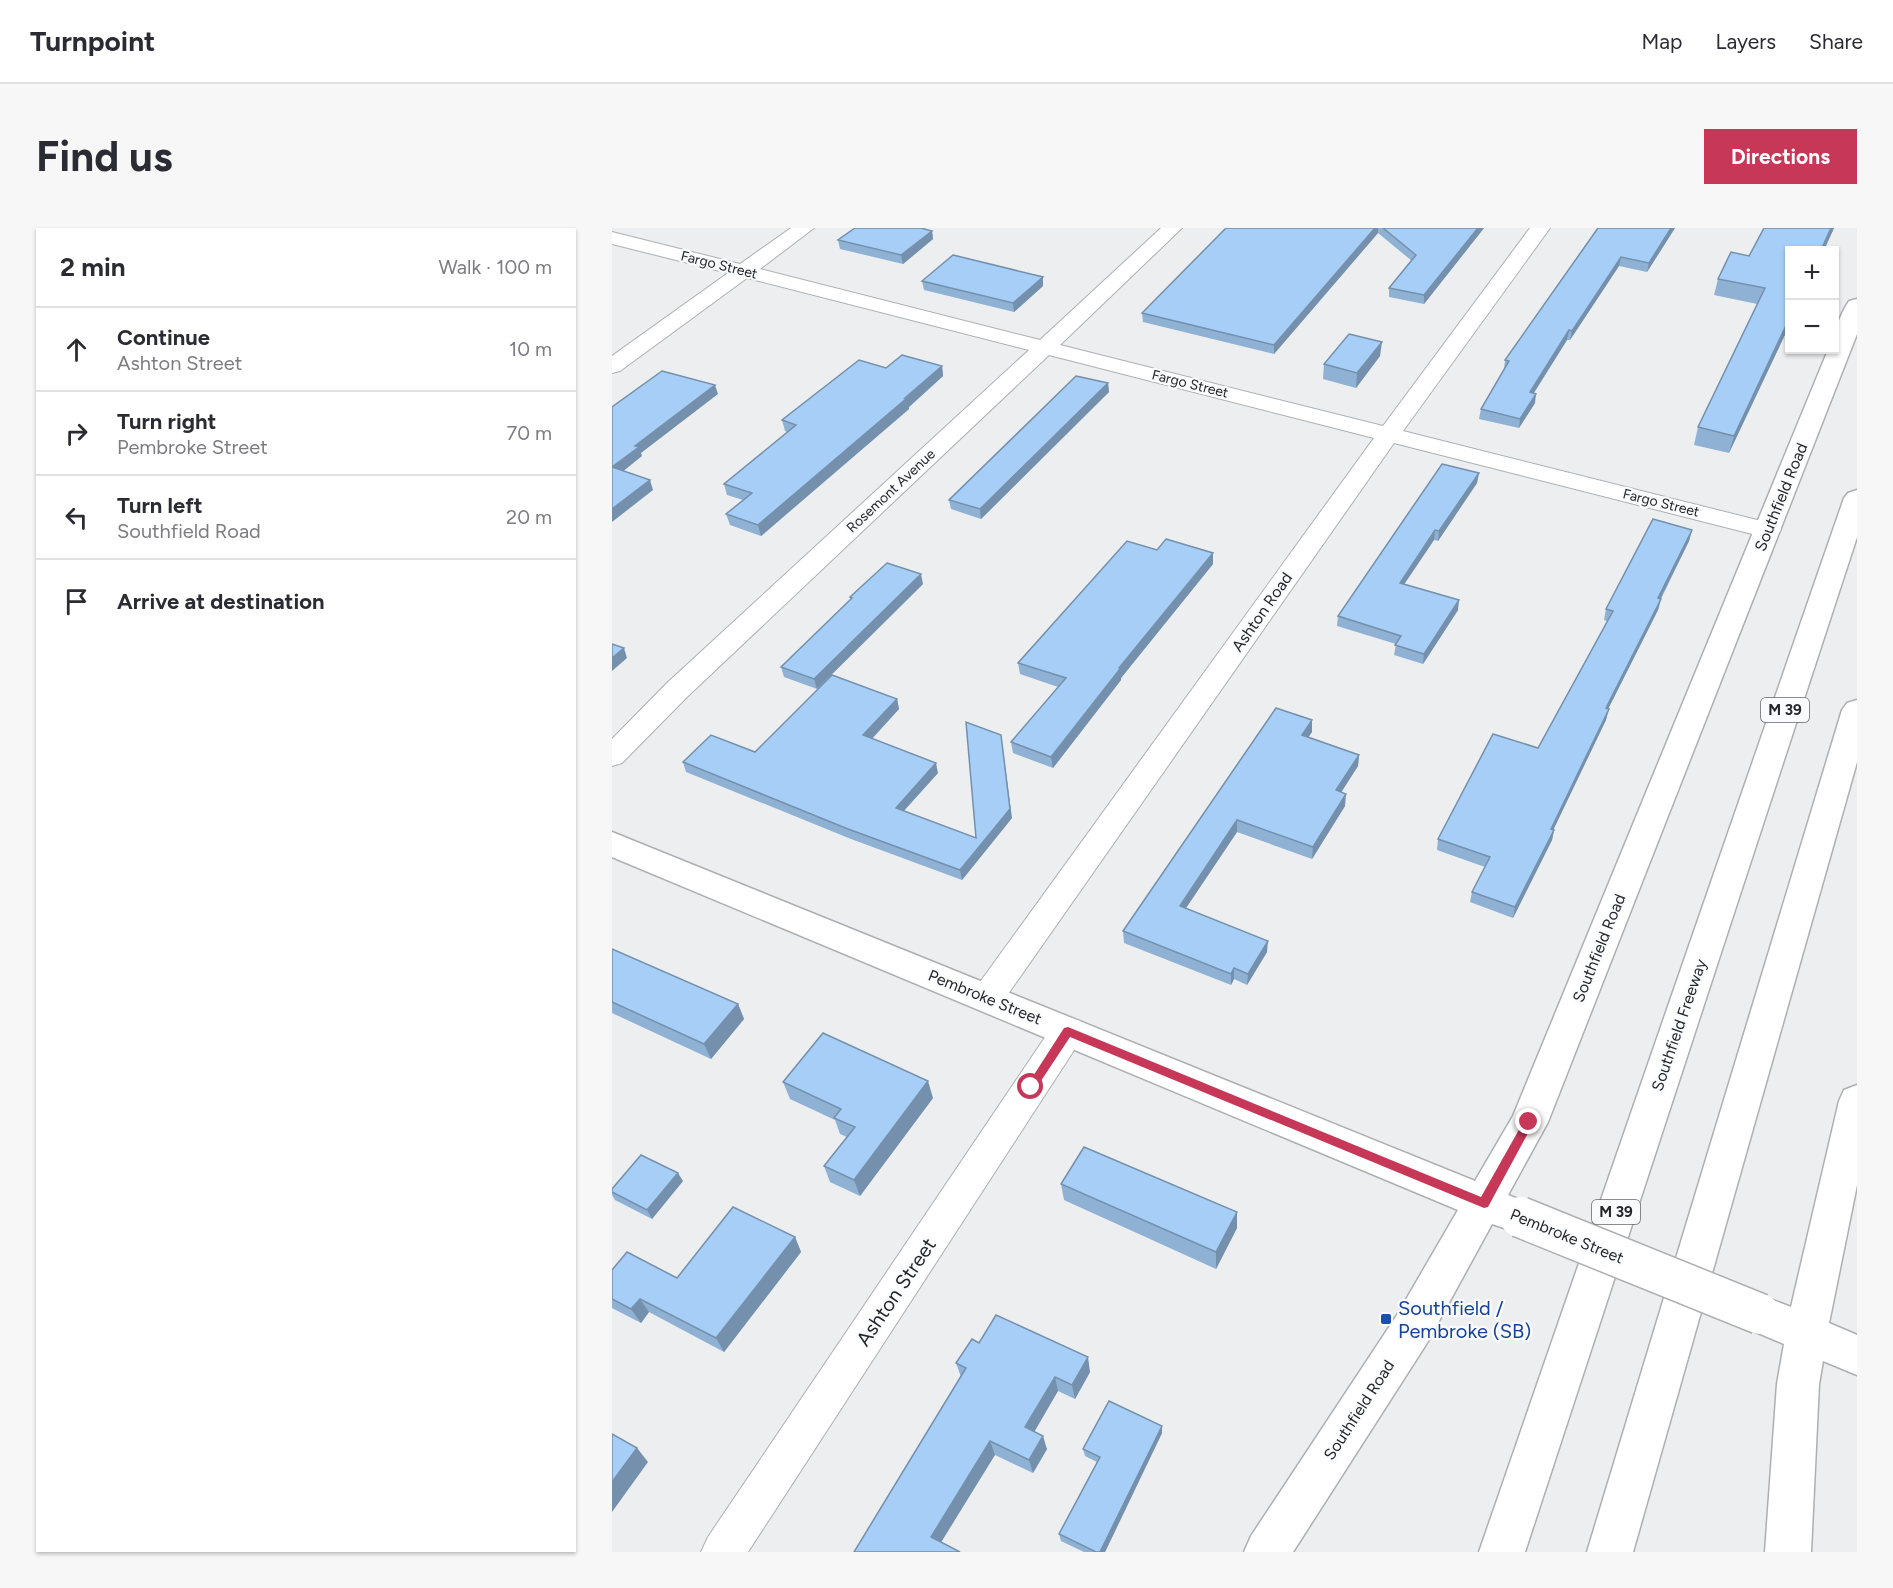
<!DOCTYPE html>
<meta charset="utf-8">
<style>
:root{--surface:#fff;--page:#f7f7f7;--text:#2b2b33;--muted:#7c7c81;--line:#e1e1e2;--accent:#c73858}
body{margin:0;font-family:Figtree,sans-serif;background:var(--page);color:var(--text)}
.controls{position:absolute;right:18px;top:18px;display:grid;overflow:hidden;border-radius:0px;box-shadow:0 2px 4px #0004}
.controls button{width:54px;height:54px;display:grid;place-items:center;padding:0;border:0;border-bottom:2px solid var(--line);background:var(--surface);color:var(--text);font:30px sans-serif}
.stop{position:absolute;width:18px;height:18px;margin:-14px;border:4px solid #c73858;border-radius:50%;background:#fff}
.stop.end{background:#c73858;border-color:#fff;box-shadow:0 2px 6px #0008}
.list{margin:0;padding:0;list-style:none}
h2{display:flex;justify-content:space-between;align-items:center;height:78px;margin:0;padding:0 24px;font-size:26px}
h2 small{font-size:20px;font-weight:400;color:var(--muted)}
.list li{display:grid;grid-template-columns:39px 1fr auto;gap:18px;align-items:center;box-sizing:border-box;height:84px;padding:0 24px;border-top:2px solid var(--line)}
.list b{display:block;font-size:22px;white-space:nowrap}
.list p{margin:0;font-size:20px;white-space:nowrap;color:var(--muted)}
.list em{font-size:20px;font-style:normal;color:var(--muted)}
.icon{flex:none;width:33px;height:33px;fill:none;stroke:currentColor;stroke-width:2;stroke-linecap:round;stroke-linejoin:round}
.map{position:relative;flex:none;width:1245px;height:1324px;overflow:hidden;border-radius:0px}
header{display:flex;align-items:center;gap:36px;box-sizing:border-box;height:84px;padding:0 30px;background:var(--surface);border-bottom:2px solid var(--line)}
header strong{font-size:28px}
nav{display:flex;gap:33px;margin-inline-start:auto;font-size:21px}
.intro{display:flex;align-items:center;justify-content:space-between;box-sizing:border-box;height:144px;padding:0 36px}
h1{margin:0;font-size:42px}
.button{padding:15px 27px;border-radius:0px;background:var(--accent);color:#fff;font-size:21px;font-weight:700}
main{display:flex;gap:36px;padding:0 36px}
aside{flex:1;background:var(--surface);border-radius:0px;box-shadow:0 2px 4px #0004}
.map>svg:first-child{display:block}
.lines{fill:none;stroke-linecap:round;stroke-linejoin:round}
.street-casing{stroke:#adafb1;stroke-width:2}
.secondary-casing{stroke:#adafb1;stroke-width:3}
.highway-casing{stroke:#adafb1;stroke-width:3}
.street{fill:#fff;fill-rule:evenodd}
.secondary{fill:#fff;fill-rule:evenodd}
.highway{fill:#fff;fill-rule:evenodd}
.secondary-bridge-casing{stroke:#adafb1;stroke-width:43;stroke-linecap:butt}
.secondary-bridge{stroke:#fff;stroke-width:40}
.wall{fill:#8fb1d4}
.shaded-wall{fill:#7490ac}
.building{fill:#a6cef6;stroke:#7490ac;stroke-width:1.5}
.route{fill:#c73858}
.transit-dot{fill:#1a4fb4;stroke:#f9fbfe;stroke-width:2}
.labels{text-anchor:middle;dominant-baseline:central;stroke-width:4.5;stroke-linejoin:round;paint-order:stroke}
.far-street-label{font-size:14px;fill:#252627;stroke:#f9fbfe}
.shield{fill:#f9fbfe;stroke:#656668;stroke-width:1.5}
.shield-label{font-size:15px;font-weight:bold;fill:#252627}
.street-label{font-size:16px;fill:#252627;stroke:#f9fbfe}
.near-street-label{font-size:20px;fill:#252627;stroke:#f9fbfe}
.near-transit-label{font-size:20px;fill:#164399;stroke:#f9fbfe;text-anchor:start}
</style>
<header>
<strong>Turnpoint</strong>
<nav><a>Map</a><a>Layers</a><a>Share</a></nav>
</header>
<div class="intro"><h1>Find us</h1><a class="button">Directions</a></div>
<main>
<aside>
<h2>2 min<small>Walk · 100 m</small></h2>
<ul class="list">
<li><svg class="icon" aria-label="ahead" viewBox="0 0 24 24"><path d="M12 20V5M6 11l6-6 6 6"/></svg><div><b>Continue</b><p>Ashton Street</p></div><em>10 m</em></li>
<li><svg class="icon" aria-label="right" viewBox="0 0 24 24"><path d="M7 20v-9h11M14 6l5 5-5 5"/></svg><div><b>Turn right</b><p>Pembroke Street</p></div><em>70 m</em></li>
<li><svg class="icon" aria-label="left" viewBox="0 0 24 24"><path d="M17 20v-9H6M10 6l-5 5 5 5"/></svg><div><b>Turn left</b><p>Southfield Road</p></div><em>20 m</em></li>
<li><svg class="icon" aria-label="arrive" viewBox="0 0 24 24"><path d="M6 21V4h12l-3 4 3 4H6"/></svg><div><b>Arrive at destination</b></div></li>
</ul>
</aside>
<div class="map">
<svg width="1245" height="1324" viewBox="0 0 1245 1324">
<rect width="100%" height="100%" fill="#eceef0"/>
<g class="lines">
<defs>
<g id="street">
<path d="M 179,0 L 202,0 L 148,41 L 428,112 L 549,0 L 570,0 L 448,117 L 771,198 L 918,0 L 938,0 L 791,203 L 1165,297 L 1169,302 L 1165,307 L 1156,310 L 782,215 L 387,779 L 375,783 L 363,779 L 358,770 L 363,761 L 762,210 L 437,127 L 75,469 L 10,535 L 0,538 L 0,511 L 55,455 L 417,122 L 135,50 L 8,143 L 0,145 L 0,128 L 116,45 L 0,16 L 0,4 L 128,36 Z"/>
<path d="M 456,789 L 468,793 L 473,803 L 468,813 L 136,1324 L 89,1324 L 96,1309 L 444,793 Z"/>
</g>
<g id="secondary">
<path d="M 1245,71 L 1245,106 L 936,894 L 896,967 L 906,971 L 912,983 L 906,995 L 892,1000 L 880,996 L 815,1115 L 681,1324 L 632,1324 L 639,1308 L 785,1087 L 846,982 L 0,629 L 0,604 L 863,953 L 901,888 L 1216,122 L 1222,122 C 1222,104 1227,88 1237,73 Z"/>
<path d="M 1245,857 L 1245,957 L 1217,1095 L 1245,1107 L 1245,1147 L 1211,1133 L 1207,1156 L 1199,1324 L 1153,1324 L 1165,1156 L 1172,1116 L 1134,1100 L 1128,1086 L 1134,1072 L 1148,1067 L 1179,1079 L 1227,873 L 1232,862 Z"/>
</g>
<g id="highway">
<path d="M 1245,262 L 1245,309 L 913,1324 L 867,1324 L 1232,270 L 1236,265 Z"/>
<path d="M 1245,472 L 1245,534 L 1021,1324 L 975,1324 L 1230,482 L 1235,475 Z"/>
</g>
</defs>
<use href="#street" class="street-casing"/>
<use href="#secondary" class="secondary-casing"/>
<use href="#highway" class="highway-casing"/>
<use href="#street" class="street"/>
<use href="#secondary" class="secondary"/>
<use href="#highway" class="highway"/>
<defs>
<path id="secondary-bridge" d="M 908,989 L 1148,1086"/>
</defs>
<use href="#secondary-bridge" class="secondary-bridge-casing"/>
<use href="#secondary-bridge" class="secondary-bridge"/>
</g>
<g class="wall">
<path d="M 614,0 L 872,0 L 812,76 L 777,69 L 777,60 L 800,33 L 766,5 L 662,126 L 531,94 L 530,85 Z"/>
<path d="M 986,0 L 1063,0 L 1035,44 L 1007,38 L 958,112 L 955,112 L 922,165 L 923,175 L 907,200 L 867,191 L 869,181 L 892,141 L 893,132 Z"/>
<path d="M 1152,0 L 1222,0 L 1212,22 L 1178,22 L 1178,96 L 1117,225 L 1082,217 L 1086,199 L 1145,76 L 1102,67 L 1106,51 L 1137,28 Z"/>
<path d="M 320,3 L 321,11 L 291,36 L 228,21 L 226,12 Z"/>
<path d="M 431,49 L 431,58 L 402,84 L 312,62 L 310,53 Z"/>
<path d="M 768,128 L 744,160 L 711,151 L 712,136 Z"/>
<path d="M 330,138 L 331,148 L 297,179 L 297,181 L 149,308 L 118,297 L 114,286 L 131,272 L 115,267 L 112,256 L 175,204 L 173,203 L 170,192 L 274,140 Z"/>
<path d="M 496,155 L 497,164 L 369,291 L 339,281 L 337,272 Z"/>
<path d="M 867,245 L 865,255 L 826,313 L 822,312 L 792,356 L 846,382 L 811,436 L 782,427 L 784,416 L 725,398 L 726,388 Z"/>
<path d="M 1080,302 L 1077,313 L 1049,371 L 1046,382 L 996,481 L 994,492 L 941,601 L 942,602 L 940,612 L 901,690 L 858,674 L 860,664 L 873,639 L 825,622 L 826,611 L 926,520 L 995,393 L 992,392 L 994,381 Z"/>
<path d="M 545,322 L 601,325 L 601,336 L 509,450 L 509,452 L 441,540 L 401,525 L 399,514 L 446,459 L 408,446 L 406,435 Z"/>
<path d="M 311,356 L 205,461 L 172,449 L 169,439 L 239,372 L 238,369 Z"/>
<path d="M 285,471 L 287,481 L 260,511 L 326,545 L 292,583 L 364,610 L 400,590 L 350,652 L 239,611 L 74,544 L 71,534 L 143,524 Z"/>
<path d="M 700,492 L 700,504 L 696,509 L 747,527 L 746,538 L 729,564 L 733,578 L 700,631 L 625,604 L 574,680 L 655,724 L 635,757 L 622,751 L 619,757 L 512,715 L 511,703 Z"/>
<path d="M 0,721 L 126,776 L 132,791 L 99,831 L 0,785 Z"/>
<path d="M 171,854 L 321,870 L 248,968 L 218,954 L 212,938 L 235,909 L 228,906 L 223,892 L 178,871 Z"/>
<path d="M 71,953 L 40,991 L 3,972 L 0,967 L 0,961 Z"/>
<path d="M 449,956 L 625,984 L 625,1000 L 604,1041 L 452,972 Z"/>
<path d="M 183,1009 L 189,1024 L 112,1124 L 37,1084 L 29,1095 L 0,1080 L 0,1042 L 65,1050 Z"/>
<path d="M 367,1115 L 478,1144 L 463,1171 L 446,1163 L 422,1203 L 435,1221 L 421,1245 L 383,1227 L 242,1324 L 349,1149 L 344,1135 Z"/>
<path d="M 550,1205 L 493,1324 L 472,1324 L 449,1313 L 447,1306 L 485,1234 L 473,1228 L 471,1221 Z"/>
</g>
<g class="shaded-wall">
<path d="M 763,0 L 766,0 L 766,5 L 662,126 L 662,117 Z"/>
<path d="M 866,0 L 872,0 L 812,76 L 812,67 Z"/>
<path d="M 1059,0 L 1063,0 L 1035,44 L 1037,35 Z"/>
<path d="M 1219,0 L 1222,0 L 1212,22 L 1209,22 Z"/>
<path d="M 320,3 L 321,11 L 291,36 L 289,27 Z"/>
<path d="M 1009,29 L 1007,38 L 958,112 L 960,103 Z"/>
<path d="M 431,49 L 431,58 L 402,84 L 401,75 Z"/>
<path d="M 1178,89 L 1178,96 L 1117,225 L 1122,208 Z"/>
<path d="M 957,102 L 955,112 L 916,174 L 918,164 Z"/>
<path d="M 770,114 L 768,128 L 744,160 L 745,145 Z"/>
<path d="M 330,138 L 331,148 L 297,179 L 297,181 L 149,308 L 146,297 Z"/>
<path d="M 496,155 L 497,164 L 369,291 L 368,281 Z"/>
<path d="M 103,157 L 106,166 L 29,225 L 30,228 L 4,249 L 0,239 L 23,218 Z"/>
<path d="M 924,166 L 923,175 L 907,200 L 908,191 Z"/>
<path d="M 867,245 L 865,255 L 826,313 L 827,303 Z"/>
<path d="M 38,252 L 41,262 L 0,294 L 0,281 Z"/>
<path d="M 823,302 L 822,312 L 787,364 L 788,355 Z"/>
<path d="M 1080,302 L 1077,313 L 1043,381 L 1046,370 Z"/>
<path d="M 601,325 L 601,336 L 509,450 L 509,452 L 441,540 L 439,529 L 507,440 Z"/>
<path d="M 309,346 L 311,356 L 205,461 L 202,451 Z"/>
<path d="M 1049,371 L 1046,382 L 991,491 L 994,480 Z"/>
<path d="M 847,372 L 846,382 L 811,436 L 812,426 Z"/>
<path d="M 12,420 L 15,430 L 0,443 L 0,430 Z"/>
<path d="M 285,471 L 287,481 L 254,517 L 251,507 Z"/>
<path d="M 997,481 L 994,492 L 937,611 L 939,601 Z"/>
<path d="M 700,492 L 700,504 L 690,519 L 690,507 Z"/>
<path d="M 389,507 L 400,590 L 350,652 L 348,642 L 398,581 Z"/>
<path d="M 747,527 L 746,538 L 723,574 L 724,562 Z"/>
<path d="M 324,535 L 326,545 L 286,589 L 284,580 Z"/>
<path d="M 734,566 L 733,578 L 700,631 L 701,619 Z"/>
<path d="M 625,592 L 625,604 L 568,689 L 568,678 Z"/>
<path d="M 942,602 L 940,612 L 901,690 L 903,679 Z"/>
<path d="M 656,713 L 655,724 L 635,757 L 636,746 Z"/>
<path d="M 622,740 L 622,751 L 619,757 L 619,746 Z"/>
<path d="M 126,776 L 132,791 L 99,831 L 92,816 Z"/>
<path d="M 316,853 L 321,870 L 248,968 L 242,952 Z"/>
<path d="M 66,945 L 71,953 L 40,991 L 35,982 Z"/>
<path d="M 625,984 L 625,1000 L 604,1041 L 604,1024 Z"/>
<path d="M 183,1009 L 189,1024 L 112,1124 L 104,1110 Z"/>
<path d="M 28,1071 L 37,1084 L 29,1095 L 19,1081 Z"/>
<path d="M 476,1129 L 478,1144 L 463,1171 L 460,1157 Z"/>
<path d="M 443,1149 L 446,1163 L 417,1213 L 413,1199 Z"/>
<path d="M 550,1198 L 550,1205 L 493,1324 L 488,1324 Z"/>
<path d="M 431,1208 L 435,1221 L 421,1245 L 417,1232 Z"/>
<path d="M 378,1213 L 383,1227 L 325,1321 L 319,1309 Z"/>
<path d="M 25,1220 L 36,1234 L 0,1284 L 0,1254 Z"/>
</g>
<g class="building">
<path d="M 243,0 L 309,0 L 320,3 L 289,27 L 226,12 Z"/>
<path d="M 614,0 L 763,0 L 662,117 L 530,85 Z"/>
<path d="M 771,0 L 866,0 L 812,67 L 777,60 L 804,27 Z"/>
<path d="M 986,0 L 1059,0 L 1037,35 L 1009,29 L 960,103 L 957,102 L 918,164 L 924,166 L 908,191 L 869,181 L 897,133 L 893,132 Z"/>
<path d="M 1152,0 L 1219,0 L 1209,22 L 1178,22 L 1178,89 L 1122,208 L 1086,199 L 1153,60 L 1106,51 L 1119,24 L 1137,28 Z"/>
<path d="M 341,27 L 431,49 L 401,75 L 310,53 Z"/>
<path d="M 737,106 L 770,114 L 745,145 L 712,136 Z"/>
<path d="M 290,127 L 330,138 L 293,170 L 295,170 L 146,297 L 114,286 L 140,265 L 112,256 L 184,197 L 170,192 L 247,132 L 274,140 Z"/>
<path d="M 50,143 L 103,157 L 23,218 L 27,219 L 0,239 L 38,252 L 0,281 L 0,179 Z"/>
<path d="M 464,148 L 496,155 L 368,281 L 337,272 Z"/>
<path d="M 830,236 L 867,245 L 827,303 L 823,302 L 788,355 L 847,372 L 812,426 L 783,417 L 789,408 L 726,388 Z"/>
<path d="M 1041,291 L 1080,302 L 1046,370 L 1049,371 L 994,480 L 997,481 L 939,601 L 942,602 L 903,679 L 860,664 L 878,629 L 826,611 L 881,506 L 926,520 L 1001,383 L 994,381 Z"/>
<path d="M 554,311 L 601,325 L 507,440 L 508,441 L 439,529 L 399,514 L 454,450 L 406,435 L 515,313 L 545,322 Z"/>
<path d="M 275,335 L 309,346 L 202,451 L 169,439 L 240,370 L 238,369 Z"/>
<path d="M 0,416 L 12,420 L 0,430 Z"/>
<path d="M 220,447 L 285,471 L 251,507 L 324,535 L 284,580 L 364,610 L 354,494 L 389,507 L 398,581 L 348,642 L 236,601 L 71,534 L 99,507 L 143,524 Z"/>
<path d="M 664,480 L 700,492 L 690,507 L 747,527 L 724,562 L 734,566 L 701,619 L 625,592 L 568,678 L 656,713 L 636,746 L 622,740 L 619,746 L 511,703 Z"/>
<path d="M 0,721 L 126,776 L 92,816 L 0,774 Z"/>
<path d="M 211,805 L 316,853 L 242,952 L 212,938 L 243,899 L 222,890 L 229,881 L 171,854 Z"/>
<path d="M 472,919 L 625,984 L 604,1024 L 449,956 Z"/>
<path d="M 29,927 L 66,945 L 35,982 L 0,964 L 0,961 Z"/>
<path d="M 121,979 L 183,1009 L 104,1110 L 28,1071 L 19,1081 L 0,1071 L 0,1042 L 15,1024 L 65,1050 Z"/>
<path d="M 384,1087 L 476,1129 L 460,1157 L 443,1149 L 413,1199 L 431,1208 L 417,1232 L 378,1213 L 319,1309 L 348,1324 L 242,1324 L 354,1140 L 344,1135 L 360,1111 L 367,1115 Z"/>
<path d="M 497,1173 L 550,1198 L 488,1324 L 484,1324 L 447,1306 L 488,1229 L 471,1221 Z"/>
<path d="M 0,1206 L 25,1220 L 0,1254 Z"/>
</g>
<path class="route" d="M 456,799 L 869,969 L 913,891 L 921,891 L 922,894 L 876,979 L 872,980 L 458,809 L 423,862 L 416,862 L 416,856 L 452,800 Z"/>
<rect class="transit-dot" x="768" y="1085" width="12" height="12" rx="3"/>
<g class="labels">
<g class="far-street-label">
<text transform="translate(107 37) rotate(14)">Fargo Street</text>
<text transform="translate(578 156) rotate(14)">Fargo Street</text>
<text transform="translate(279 263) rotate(-43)">Rosemont Avenue</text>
<text transform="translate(1049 275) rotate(14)">Fargo Street</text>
</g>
<g class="shield">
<rect x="1149" y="470" width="48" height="24" rx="4.5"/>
<rect x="980" y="972" width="48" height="24" rx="4.5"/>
</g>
<g class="shield-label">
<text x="1173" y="482">M 39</text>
<text x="1004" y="984">M 39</text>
</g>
<g class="street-label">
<text transform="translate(1169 269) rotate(-68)">Southfield Road</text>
<text transform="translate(650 384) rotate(-55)">Ashton Road</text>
<text transform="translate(987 720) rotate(-68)">Southfield Road</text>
<text transform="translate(373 769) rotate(22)">Pembroke Street</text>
<text transform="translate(1067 797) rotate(-71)">Southfield Freeway</text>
<text transform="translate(955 1008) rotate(22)">Pembroke Street</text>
<text transform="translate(747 1182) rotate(-57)">Southfield Road</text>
</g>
<g class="near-street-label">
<text transform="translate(284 1064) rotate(-56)">Ashton Street</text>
</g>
<g class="near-transit-label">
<text x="786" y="1080">Southfield /<tspan x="786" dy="23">Pembroke (SB)</tspan></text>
</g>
</g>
</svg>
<div class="controls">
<button>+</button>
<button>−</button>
</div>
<div class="stop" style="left:419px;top:859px"></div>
<div class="stop end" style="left:917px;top:894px"></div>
</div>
</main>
